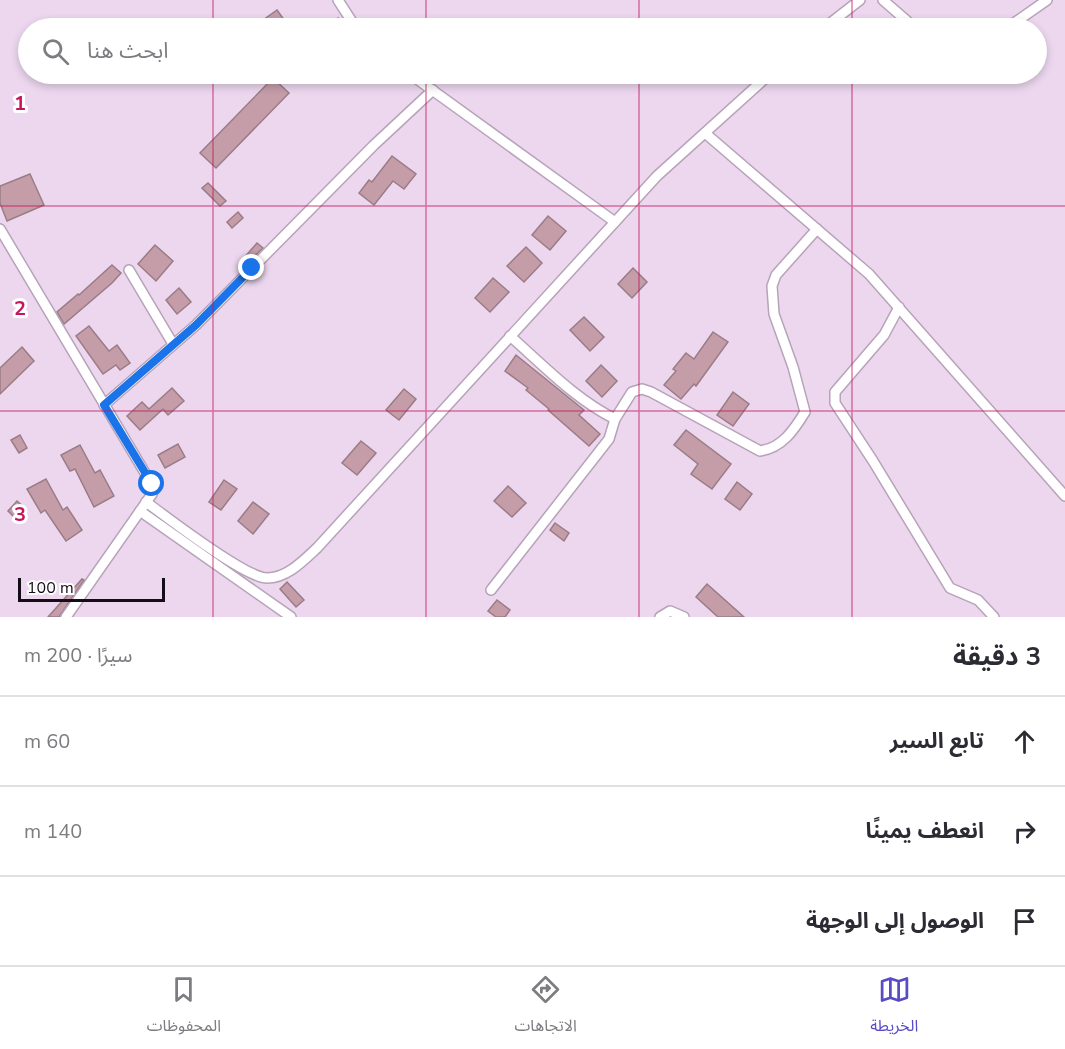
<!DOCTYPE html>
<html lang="ar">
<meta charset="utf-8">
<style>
:root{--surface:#fff;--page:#f2f2f3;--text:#2b2b33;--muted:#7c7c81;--line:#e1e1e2;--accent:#584cc4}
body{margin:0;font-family:"Nunito Sans","Noto Sans Arabic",sans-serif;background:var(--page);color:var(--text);direction:rtl}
.scale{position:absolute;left:18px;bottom:15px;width:147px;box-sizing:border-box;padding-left:6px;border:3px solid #140d15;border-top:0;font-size:16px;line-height:21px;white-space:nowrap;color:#140d15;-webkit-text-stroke:4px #fff;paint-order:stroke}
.stop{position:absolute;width:18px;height:18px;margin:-14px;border:4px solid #1a73e8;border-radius:50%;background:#fff}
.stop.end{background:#1a73e8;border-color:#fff;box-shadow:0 2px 6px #0008}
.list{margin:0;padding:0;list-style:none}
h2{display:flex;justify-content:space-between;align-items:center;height:78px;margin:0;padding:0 24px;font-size:26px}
h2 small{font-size:20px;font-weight:400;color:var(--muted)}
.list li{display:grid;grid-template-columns:39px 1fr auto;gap:18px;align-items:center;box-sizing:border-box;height:90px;padding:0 24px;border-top:2px solid var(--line)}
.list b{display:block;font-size:22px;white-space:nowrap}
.list em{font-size:20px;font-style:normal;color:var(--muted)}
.icon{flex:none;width:33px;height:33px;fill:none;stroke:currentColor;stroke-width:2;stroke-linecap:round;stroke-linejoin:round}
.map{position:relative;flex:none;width:1065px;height:617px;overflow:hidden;direction:ltr}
.search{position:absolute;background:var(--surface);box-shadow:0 3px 9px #0003;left:18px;right:18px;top:18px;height:66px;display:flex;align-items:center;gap:15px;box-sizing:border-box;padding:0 21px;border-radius:33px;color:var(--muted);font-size:22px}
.sheet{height:348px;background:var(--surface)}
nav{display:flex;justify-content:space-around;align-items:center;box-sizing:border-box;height:84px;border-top:2px solid var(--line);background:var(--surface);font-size:16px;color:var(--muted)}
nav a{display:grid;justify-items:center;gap:3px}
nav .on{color:var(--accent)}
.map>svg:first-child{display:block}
.building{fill:#c49da9;stroke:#9a7c85;stroke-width:1.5}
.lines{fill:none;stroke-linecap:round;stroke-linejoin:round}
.minor-casing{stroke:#b7a3b9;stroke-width:12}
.minor{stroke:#fff;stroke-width:9}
.route{stroke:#1a73e8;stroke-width:8}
.grid{fill:none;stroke:#c2185b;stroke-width:1.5;stroke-opacity:0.55}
.grid-label{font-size:20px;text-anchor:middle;font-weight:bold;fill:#c2185b;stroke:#fff;stroke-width:6;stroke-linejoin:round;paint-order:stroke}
</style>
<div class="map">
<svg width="1065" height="617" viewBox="0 0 1065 617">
<rect width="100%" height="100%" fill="#ecd7ef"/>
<g class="building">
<path d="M 277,10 L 290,28 L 263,28 L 259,23 Z"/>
<path d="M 338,18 L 345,28 L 323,28 Z"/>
<path d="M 273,78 L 289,93 L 216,168 L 200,153 Z"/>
<path d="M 392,156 L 416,174 L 404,189 L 393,181 L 374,205 L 359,193 L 369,180 L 372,182 Z"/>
<path d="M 30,174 L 44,205 L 7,221 L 0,203 L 0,186 Z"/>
<path d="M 208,183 L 226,201 L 220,206 L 202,188 Z"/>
<path d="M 238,212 L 243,218 L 232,228 L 227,222 Z"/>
<path d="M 548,216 L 566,231 L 550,250 L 532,235 Z"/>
<path d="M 257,243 L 263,248 L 247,263 L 243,259 Z"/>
<path d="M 155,245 L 173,261 L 156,281 L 138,264 Z"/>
<path d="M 526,247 L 542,263 L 524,282 L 507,266 Z"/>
<path d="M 112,265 L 121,273 L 112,283 L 64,324 L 57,312 L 78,294 L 79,295 Z"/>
<path d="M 633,268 L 647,282 L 632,298 L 618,284 Z"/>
<path d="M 493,278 L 509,292 L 490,312 L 475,298 Z"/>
<path d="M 179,288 L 191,302 L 177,314 L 166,300 Z"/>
<path d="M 584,317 L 604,337 L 590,351 L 570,330 Z"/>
<path d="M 89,326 L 109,351 L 117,345 L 130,363 L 120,370 L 116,365 L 103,374 L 76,336 Z"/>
<path d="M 713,332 L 728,342 L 696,386 L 694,384 L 681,399 L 664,385 L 676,371 L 673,369 L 686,353 L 694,359 Z"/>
<path d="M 22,347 L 34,361 L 0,394 L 0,368 Z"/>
<path d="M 516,355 L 584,410 L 579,415 L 600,434 L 589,446 L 548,410 L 549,409 L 526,390 L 528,388 L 505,371 Z"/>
<path d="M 601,365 L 617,381 L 602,397 L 586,381 Z"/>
<path d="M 172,388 L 184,401 L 168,415 L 163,409 L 140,430 L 127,416 L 142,402 L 149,409 Z"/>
<path d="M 404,389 L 416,399 L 399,420 L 386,410 Z"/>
<path d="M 733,392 L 749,404 L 733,426 L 717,415 Z"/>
<path d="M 686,430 L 731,464 L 712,489 L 691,474 L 698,464 L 674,445 Z"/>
<path d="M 20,435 L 27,448 L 19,453 L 11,440 Z"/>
<path d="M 361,441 L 376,453 L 357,475 L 342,463 Z"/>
<path d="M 178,444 L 185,457 L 165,468 L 158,455 Z"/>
<path d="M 80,445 L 95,473 L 100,470 L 114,496 L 94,507 L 75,469 L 70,471 L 61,455 Z"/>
<path d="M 46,479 L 63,510 L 67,507 L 82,530 L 66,541 L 45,510 L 41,513 L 27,489 Z"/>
<path d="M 224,480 L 237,489 L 221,510 L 209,502 Z"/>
<path d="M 737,482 L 752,494 L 740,510 L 725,499 Z"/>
<path d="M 508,486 L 526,503 L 512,517 L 494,501 Z"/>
<path d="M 17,501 L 25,508 L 15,518 L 8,511 Z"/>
<path d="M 253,502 L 269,514 L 253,534 L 238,521 Z"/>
<path d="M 555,523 L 569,533 L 564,541 L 550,530 Z"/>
<path d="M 82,579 L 84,580 L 59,617 L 48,617 Z"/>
<path d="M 287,582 L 304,600 L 296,607 L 280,589 Z"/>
<path d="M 707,584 L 744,617 L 718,617 L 696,597 Z"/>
<path d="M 497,600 L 510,610 L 505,617 L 496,617 L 488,611 Z"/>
</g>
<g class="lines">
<defs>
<g id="minor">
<path d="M 338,0 L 356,28"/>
<path d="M 883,0 L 915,28"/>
<path d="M 824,28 L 860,0"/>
<path d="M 1007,28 L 1047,0"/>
<path d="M 410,74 L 615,222"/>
<path d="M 705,133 L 869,274 L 1065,496"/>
<path d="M 0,229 L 154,488 L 152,494 L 66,617"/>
<path d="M 129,270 L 173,344"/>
<path d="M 899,307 L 884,335 L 835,392 L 835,403 L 873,461 L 950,588 L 978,600 L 994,617"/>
<path d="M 510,336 C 543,365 575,399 615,419 L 632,392 L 642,389 L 651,392 L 760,451 C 782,448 794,430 805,412 L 793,367 L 774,314 L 772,286 L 776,275 L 817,229"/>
<path d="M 104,405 L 196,325 L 374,145 L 433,90"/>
<path d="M 146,502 C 168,518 245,578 267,578 C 287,578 303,561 317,548 L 657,176 L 770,74"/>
<path d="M 140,511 L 291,617"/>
<path d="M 491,590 L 609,439 L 615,419"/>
<path d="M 660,617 L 670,611 L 684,617"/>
</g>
</defs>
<use href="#minor" class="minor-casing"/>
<use href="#minor" class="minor"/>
</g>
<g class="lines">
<path class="route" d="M 152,484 L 104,405 L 196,325 L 252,268"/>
</g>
<path class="grid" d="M 213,0 L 213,28M 426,0 L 426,28M 639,0 L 639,28M 852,0 L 852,28M 213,74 L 213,617M 426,74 L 426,617M 639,74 L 639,617M 852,74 L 852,617M 0,206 L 1065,206M 0,411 L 1065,411"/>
<g class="grid-label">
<text x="20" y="110">1</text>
<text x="20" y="315">2</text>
<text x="20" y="521">3</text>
</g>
</svg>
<div class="scale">100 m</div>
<div class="stop" style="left:152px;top:484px"></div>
<div class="stop end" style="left:252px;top:268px"></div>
<div class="search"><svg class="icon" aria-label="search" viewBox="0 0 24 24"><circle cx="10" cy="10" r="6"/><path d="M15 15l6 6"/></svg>ابحث هنا</div>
</div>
<section class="sheet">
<h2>3 دقيقة<small>سيرًا · 200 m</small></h2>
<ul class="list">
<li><svg class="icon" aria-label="ahead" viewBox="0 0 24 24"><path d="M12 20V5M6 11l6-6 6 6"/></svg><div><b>تابع السير</b></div><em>60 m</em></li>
<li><svg class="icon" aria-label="right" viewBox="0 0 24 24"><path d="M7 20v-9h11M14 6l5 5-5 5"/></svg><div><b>انعطف يمينًا</b></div><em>140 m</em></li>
<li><svg class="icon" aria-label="arrive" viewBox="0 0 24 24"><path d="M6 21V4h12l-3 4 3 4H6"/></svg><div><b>الوصول إلى الوجهة</b></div></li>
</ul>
</section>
<nav>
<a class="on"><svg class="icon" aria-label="map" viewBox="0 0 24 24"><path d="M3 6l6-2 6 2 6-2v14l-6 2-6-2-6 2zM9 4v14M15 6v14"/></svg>الخريطة</a>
<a><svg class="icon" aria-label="directions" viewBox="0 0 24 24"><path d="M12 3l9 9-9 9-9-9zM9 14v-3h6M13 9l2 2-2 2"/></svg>الاتجاهات</a>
<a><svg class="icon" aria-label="saved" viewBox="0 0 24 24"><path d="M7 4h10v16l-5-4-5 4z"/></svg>المحفوظات</a>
</nav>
